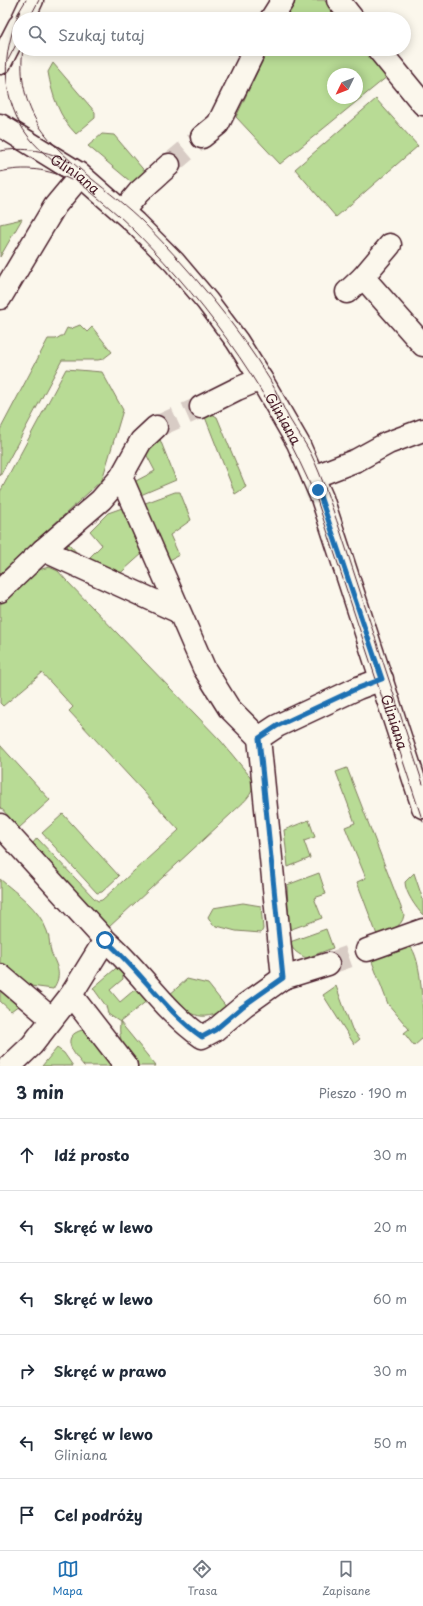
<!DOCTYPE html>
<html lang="pl">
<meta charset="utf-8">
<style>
:root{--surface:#fff;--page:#f2f2f3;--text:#1f2937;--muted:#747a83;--line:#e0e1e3;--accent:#1f6fb2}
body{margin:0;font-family:"Playpen Sans",sans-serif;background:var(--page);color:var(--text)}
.compass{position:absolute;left:327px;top:68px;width:36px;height:36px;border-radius:50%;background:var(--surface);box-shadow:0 2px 10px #0003;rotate:227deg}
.stop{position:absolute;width:12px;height:12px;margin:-9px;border:3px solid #1f6fb2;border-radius:50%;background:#fff}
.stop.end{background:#1f6fb2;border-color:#fff;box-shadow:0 1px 4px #0008}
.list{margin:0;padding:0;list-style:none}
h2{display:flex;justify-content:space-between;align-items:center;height:52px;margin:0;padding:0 16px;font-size:17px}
h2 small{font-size:13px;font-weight:400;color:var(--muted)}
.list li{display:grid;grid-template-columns:26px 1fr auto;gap:12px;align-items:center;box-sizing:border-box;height:72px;padding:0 16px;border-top:1px solid var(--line)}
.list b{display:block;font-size:15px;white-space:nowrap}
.list p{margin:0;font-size:13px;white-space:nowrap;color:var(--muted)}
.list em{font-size:13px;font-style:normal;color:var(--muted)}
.icon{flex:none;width:22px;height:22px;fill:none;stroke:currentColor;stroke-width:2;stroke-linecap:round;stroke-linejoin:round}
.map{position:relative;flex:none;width:423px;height:1066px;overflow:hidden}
.search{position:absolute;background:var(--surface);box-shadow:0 2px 10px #0003;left:12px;right:12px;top:12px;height:44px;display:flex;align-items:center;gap:10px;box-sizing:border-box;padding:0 14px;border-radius:22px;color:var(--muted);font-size:15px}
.sheet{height:484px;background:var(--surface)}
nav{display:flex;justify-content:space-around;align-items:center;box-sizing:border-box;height:56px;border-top:1px solid var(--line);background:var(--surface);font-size:11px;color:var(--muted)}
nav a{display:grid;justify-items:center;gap:2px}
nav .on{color:var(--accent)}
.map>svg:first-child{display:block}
.green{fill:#b8db95;stroke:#817d60;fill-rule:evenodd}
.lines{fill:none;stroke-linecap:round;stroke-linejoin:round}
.minor-tunnel{stroke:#d8ccc5;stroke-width:22;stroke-dasharray:22 11;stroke-linecap:butt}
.minor-casing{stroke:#4a1f2b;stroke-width:25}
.minor{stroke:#fbf7ec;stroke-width:22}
.tram{stroke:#4a1f2b;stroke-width:1}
.route{stroke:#1f6fb2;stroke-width:5}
.labels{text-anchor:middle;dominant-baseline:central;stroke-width:3;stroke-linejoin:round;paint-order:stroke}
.street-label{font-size:14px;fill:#4a1f2b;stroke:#fbf7ec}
</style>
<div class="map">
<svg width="423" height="1066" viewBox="0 0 423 1066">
<rect width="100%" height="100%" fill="#fbf7ec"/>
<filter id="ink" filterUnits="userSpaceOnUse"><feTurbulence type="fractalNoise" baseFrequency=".025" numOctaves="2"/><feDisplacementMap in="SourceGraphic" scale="8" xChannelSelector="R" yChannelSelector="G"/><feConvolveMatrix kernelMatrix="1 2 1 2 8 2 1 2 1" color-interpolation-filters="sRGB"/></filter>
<g filter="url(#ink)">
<g class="green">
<path d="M 295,0 L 324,0 L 341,19 L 284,19 Z"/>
<path d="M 268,49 L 366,49 L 388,76 L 280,164 L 236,117 ZM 333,74 L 357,74 L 357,98 L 333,98 Z"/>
<path d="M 53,63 L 95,112 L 95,118 L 76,134 C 59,117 52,95 48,72 Z"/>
<path d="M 376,99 L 418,146 L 336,217 L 295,169 Z"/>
<path d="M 102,134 L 114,135 L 147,174 L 134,183 L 131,182 L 88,146 Z"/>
<path d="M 22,219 L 0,257 L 0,224 Z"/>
<path d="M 80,325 L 87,332 L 92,327 L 112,352 L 103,359 L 98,360 L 62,360 L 0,476 L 0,430 L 48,339 L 56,339 L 61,336 L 63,336 L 67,328 L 70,329 Z"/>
<path d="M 66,369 L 102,372 L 123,410 L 102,480 L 0,574 L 0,492 Z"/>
<path d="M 212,414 L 217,417 L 246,487 L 235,494 L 205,417 Z"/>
<path d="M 159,437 L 176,480 L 136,497 L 132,483 L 155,471 L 145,452 Z"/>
<path d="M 175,492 L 180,492 L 191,520 L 170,535 L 179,555 L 166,562 L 140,505 Z"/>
<path d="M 125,507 L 143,553 L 115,578 L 59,553 L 69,544 L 85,562 L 102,545 L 90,531 L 108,513 Z"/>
<path d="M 49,567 L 58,571 L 66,580 L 221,741 L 253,780 C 256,794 241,804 232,813 L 108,928 L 30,850 L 33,843 L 37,838 L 94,898 L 98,901 L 102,900 L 179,830 L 69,711 L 73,707 L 42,673 L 3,706 L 0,703 L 0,604 L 38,570 Z"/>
<path d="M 0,745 L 50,800 L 19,828 L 0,807 Z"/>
<path d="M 347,768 L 404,915 C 402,929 388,930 377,935 L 357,882 L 366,878 L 345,827 L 355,823 L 336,772 Z"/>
<path d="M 63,814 L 119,876 L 102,892 L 97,893 L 42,833 Z"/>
<path d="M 309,820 L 315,837 L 304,841 L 310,858 L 288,867 L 284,830 Z"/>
<path d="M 319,873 L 326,894 L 314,898 L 322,918 L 289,930 L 287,885 Z"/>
<path d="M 414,873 L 423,900 L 423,915 C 416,908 405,892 405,882 Z"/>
<path d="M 0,879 C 17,894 39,908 47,931 C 50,937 49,945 51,952 C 57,967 63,974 53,989 L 23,985 L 19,1005 L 11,1011 L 0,1001 Z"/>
<path d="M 243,903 L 261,906 L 263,929 L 261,933 L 236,931 L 213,925 L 208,917 L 213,908 Z"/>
<path d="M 326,929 L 333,948 L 306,958 C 299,954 292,951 290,942 Z"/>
<path d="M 409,945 C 423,957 423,1017 423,1038 L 414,1046 L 404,1033 L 409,1029 L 388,1004 L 371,959 Z"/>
<path d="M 122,963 L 123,979 L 110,990 L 120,1002 L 133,991 L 139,990 L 148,1000 L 120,1022 L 156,1066 L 136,1066 C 125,1050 118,1043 120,1022 L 108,1014 L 106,1006 L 93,988 Z"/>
<path d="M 187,979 L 208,984 L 227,1008 C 200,1025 189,1013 168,996 Z"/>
<path d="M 336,986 L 352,1029 L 360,1039 L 354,1044 L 323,995 Z"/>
<path d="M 82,1030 L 90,1032 L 116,1066 L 84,1066 C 74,1054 59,1037 82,1030 Z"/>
<path d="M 57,1048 L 64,1053 L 73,1066 L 42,1066 Z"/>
</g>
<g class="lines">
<g class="minor-tunnel">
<path d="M 169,165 L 202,137"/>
<path d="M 156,427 L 201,407"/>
<path d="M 328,964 L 367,950"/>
</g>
<defs>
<g id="minor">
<path d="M 338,0 L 353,19"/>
<path d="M 23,19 L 32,0"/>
<path d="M 271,19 L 283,0"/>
<path d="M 378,49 L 423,104"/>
<path d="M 0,63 L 19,26"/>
<path id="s1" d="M 0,125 L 78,173 L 135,223 L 174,262 L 207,301 L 237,341 L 261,379 L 298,443 L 322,498 L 423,807"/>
<path d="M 202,137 L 218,124 L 255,49"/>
<path d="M 123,211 L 139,192 L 169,165"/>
<path d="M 363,277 L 423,345"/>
<path d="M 347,292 L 363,277 L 390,245"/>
<path d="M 0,298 L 55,206 L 80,176"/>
<path d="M 201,407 L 237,389 L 261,379"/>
<path d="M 121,477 L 204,668 L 229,708 L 259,738"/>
<path d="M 313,477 L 357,460 L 388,443 L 423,430"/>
<path d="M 43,550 L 179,612"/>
<path d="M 0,591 L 43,550 L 101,500 L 121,477 L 141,441 L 156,427"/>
<path d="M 0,825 L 105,940 C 140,970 164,1011 202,1037 L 215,1030 L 245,1005 L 283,978 L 328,964"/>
<path d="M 105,940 L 71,995 L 126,1066"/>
<path d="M 367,950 L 423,930"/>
<path d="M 0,975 L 52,1019"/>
<path d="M 283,978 L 259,738 L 277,726 L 358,688 L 382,679"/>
<path d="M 10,1066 L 32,1045 L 71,995"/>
</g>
</defs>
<use href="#minor" class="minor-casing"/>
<use href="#minor" class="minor"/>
<g class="tram">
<path d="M 20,11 C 4,49 0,84 19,122 C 29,142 47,156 64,170 C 88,190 113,209 135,231 C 215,312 272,395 317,500 L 423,822"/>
<path d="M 17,15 L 26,0"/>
<path d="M 29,19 L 39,0"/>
<path d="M 23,49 C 19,76 25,104 40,127 C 66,165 111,190 144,223 C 191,271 235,322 270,380 C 277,392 282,406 289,418 C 296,430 305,442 311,454 C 323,479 331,505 340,530 L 423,784"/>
<path d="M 8,60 L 19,39"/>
<path d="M 0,151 C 24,147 48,150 69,162"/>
<path d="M 0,172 C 24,166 49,169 71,180"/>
</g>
</g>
</g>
<g class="lines" filter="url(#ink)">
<path class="route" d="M 105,940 C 140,970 164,1010 202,1037 L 215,1030 L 242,1007 L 283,978 L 259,738 L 277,726 L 358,688 L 382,679 L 318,490"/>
</g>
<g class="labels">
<g class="street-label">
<text stroke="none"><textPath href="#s1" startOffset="90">Gliniana</textPath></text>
<text stroke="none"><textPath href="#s1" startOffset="414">Gliniana</textPath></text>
<text stroke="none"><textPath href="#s1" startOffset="738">Gliniana</textPath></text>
</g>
</g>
</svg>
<svg class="compass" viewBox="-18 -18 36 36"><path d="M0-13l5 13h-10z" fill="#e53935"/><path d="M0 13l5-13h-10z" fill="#747a83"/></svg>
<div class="stop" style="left:105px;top:940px"></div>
<div class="stop end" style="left:318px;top:490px"></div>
<div class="search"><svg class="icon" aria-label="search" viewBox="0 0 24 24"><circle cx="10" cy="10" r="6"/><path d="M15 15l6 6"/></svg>Szukaj tutaj</div>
</div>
<section class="sheet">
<h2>3 min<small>Pieszo · 190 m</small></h2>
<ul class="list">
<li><svg class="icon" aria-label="ahead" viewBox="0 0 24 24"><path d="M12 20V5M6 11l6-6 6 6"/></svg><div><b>Idź prosto</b></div><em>30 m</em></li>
<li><svg class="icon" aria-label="left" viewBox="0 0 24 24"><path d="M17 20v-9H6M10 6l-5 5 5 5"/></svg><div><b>Skręć w lewo</b></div><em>20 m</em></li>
<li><svg class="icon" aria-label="left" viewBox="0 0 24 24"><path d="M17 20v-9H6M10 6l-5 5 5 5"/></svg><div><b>Skręć w lewo</b></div><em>60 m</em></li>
<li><svg class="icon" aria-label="right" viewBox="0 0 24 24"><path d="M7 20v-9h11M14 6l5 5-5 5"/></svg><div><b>Skręć w prawo</b></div><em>30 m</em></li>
<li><svg class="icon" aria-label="left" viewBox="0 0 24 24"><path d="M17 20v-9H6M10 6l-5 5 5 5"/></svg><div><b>Skręć w lewo</b><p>Gliniana</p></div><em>50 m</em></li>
<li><svg class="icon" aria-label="arrive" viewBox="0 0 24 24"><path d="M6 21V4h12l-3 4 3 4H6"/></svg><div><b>Cel podróży</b></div></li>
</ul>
</section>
<nav>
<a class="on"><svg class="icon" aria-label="map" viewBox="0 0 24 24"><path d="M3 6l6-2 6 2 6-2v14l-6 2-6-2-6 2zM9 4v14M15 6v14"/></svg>Mapa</a>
<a><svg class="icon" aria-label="directions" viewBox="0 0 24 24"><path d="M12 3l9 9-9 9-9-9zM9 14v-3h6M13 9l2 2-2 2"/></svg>Trasa</a>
<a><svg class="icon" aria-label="saved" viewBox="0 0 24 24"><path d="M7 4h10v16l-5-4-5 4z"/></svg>Zapisane</a>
</nav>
